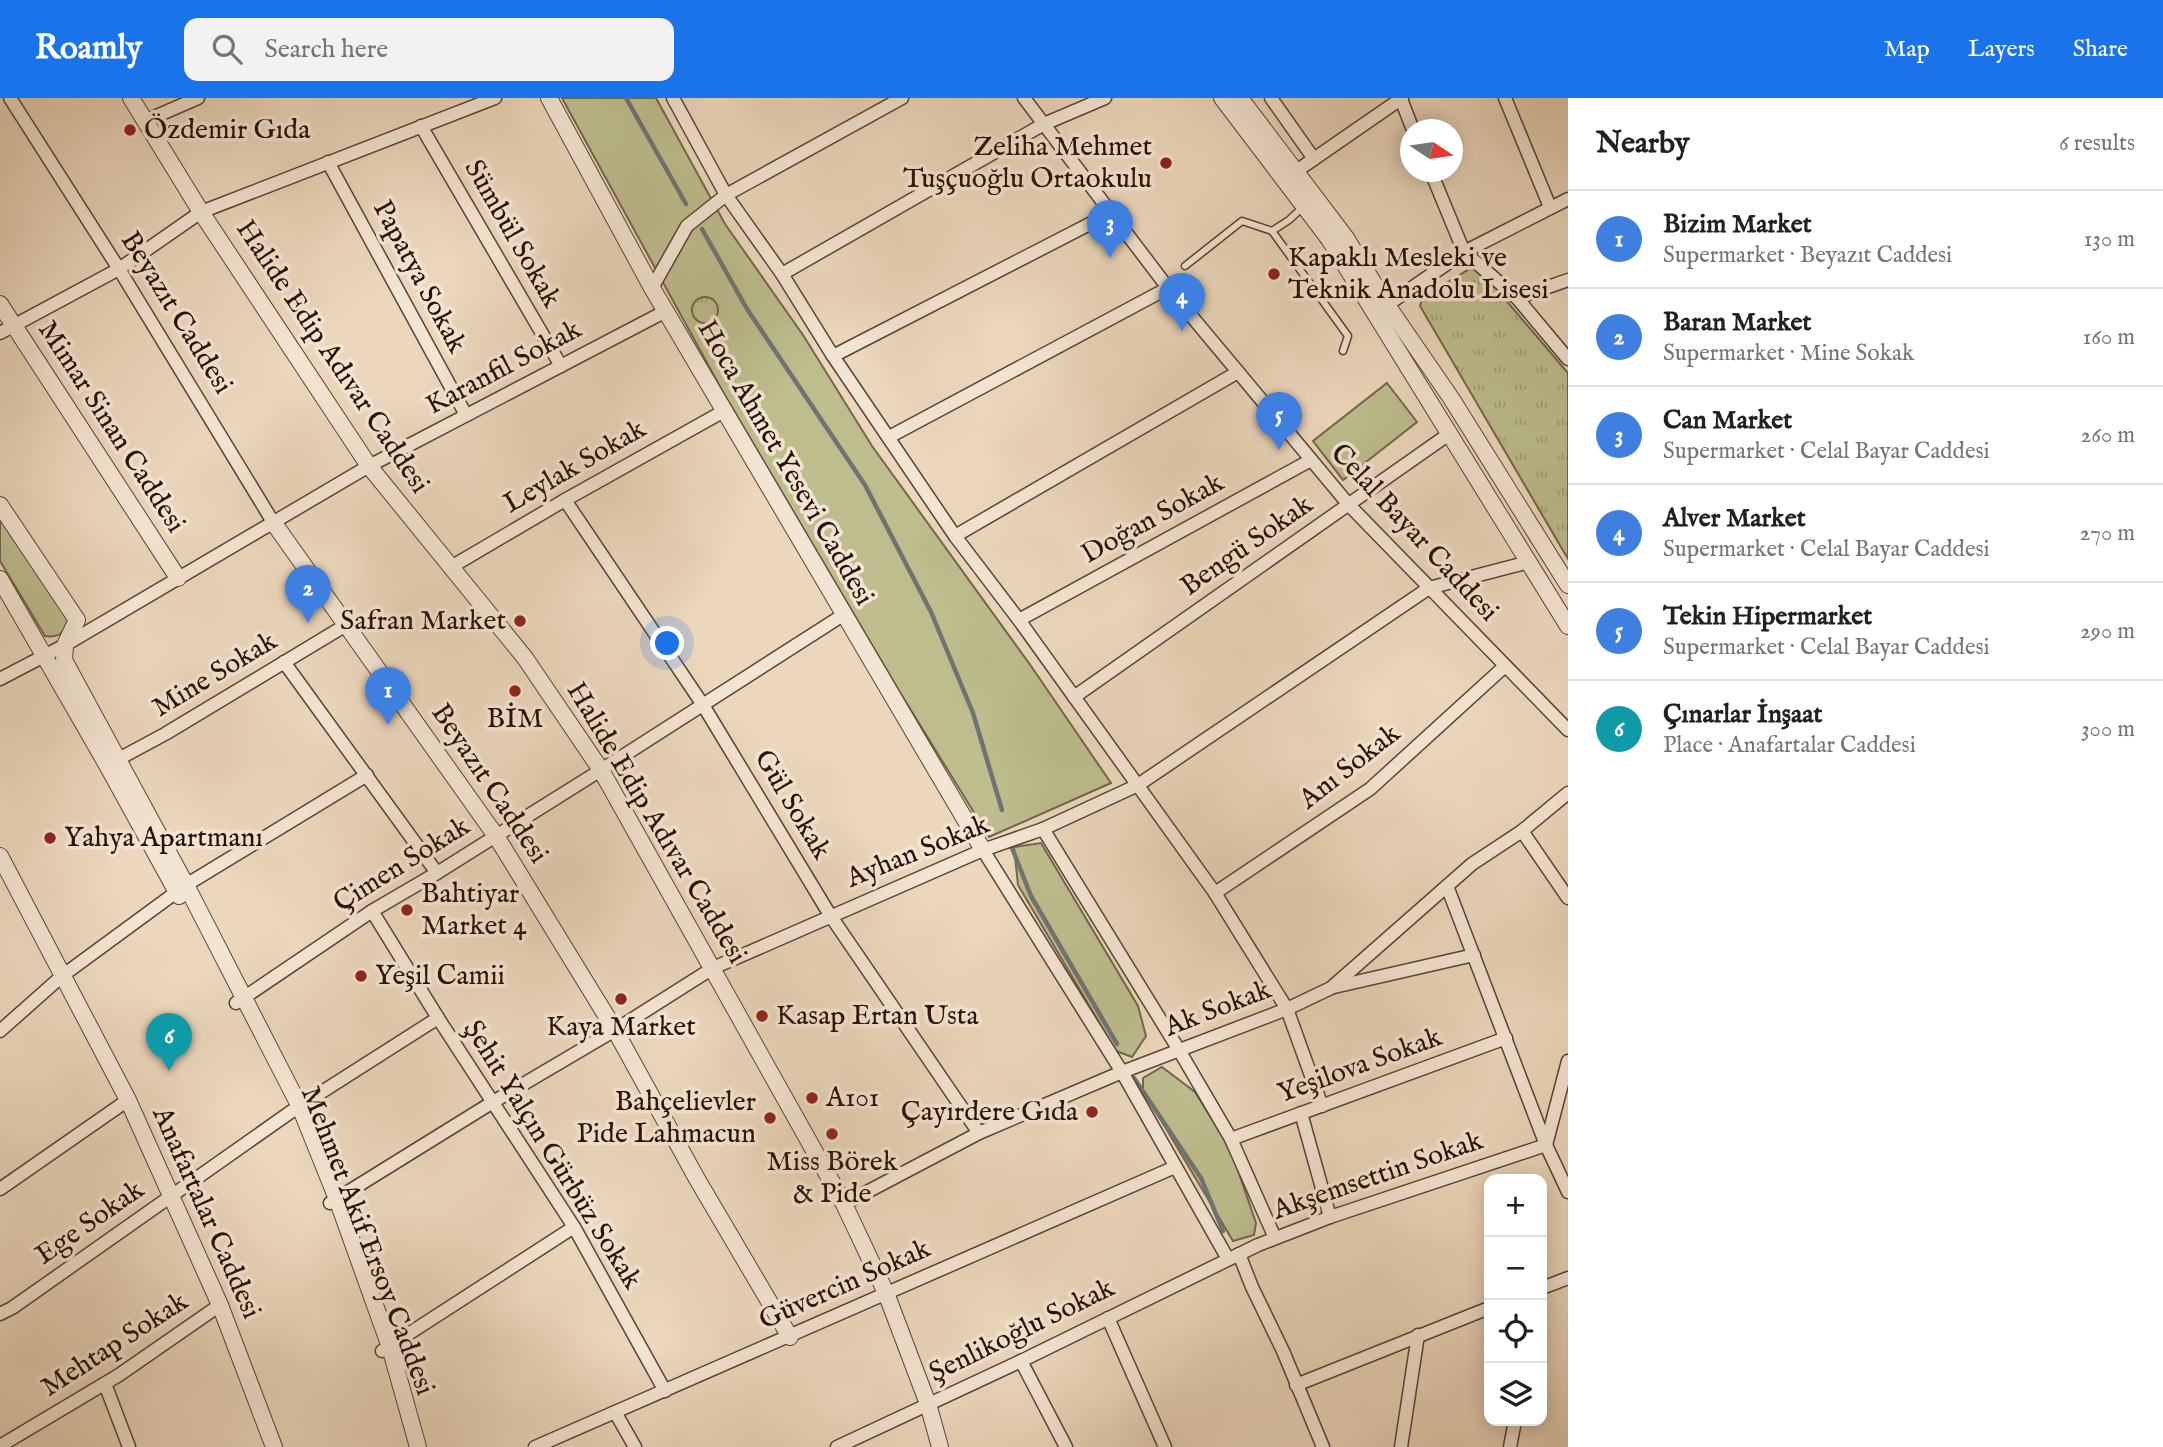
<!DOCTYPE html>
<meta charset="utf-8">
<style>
:root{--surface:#fff;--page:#f2f2f2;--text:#202124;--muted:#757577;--line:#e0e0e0;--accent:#1a73e8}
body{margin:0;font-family:"IM FELL English",serif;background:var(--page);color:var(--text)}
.controls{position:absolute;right:21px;bottom:21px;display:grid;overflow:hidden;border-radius:14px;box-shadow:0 4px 18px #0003}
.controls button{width:63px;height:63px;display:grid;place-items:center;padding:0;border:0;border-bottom:2px solid var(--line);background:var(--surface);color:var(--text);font:35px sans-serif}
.compass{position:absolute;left:1400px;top:21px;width:63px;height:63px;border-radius:50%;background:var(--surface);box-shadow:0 4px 18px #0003;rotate:103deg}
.you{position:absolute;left:668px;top:546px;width:24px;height:24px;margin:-18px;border:5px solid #fff;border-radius:50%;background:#1a73e8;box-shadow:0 0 0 10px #1a73e833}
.badge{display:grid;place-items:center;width:46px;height:46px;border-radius:50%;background:var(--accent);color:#fff;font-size:23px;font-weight:700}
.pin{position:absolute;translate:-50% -58px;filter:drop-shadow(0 2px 4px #0008)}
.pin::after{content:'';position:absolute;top:37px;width:24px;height:21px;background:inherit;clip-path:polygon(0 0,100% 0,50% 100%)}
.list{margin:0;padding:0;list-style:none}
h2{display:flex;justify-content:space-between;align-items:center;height:91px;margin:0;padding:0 28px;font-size:30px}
h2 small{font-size:23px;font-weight:400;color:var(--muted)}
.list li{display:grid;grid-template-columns:46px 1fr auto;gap:21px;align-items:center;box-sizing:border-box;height:98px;padding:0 28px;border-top:2px solid var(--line)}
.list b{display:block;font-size:26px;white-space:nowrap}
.list p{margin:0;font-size:23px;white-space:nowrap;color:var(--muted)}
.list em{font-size:23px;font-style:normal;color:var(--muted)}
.icon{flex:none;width:38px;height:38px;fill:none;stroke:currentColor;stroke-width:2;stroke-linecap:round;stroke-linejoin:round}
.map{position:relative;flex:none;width:1568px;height:1349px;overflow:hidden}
header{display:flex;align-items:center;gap:42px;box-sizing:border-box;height:98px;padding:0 35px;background:var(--accent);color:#fff}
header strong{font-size:33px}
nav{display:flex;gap:38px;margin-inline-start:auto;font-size:24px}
.search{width:490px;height:63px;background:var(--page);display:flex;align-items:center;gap:18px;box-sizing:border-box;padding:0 24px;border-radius:14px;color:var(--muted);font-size:26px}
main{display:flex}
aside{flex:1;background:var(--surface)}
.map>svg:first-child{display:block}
.green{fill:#bdbd8d;stroke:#736649;stroke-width:2}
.park{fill:url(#park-tufts);stroke:#736649;stroke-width:2}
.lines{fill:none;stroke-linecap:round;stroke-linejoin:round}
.stream{stroke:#6f7473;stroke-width:4.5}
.service-casing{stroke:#5a4233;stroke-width:9}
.minor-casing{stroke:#5a4233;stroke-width:15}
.tertiary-casing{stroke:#5a4233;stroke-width:18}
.service{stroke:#f3e5d3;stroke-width:6}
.minor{stroke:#f3e5d3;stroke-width:12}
.tertiary{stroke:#f3e5d3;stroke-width:16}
.poi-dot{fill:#8f2418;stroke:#f3e5d3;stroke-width:2.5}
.labels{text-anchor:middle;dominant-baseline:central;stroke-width:7;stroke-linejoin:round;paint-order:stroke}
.poi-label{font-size:28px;fill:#291005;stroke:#f3e5d3;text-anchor:start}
.street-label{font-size:28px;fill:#291005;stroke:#f3e5d3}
</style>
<header>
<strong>Roamly</strong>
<div class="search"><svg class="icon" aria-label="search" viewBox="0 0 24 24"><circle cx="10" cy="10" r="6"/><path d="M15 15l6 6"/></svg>Search here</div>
<nav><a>Map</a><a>Layers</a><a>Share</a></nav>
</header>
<main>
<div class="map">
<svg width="1568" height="1349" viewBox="0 0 1568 1349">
<defs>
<pattern id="park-tufts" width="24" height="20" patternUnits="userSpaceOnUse" patternTransform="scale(1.75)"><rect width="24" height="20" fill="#bdbd8d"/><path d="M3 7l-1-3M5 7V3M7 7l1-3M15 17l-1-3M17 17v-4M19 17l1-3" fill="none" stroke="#a2a178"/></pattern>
</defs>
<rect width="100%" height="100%" fill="#ecd7bc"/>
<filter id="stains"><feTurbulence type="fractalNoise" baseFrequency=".00286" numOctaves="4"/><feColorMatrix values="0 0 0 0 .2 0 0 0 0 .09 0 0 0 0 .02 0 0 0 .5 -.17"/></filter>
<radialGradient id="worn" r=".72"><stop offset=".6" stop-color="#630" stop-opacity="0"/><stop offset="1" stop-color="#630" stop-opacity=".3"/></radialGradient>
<g class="green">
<path d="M 562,0 L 656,0 L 725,126 L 803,237 L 872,348 L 1031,568 L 1111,685 L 989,739 L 901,596 L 723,294 Z"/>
<path d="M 1387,285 L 1417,324 L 1343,382 L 1313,343 Z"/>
<path d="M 0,421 L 68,521 C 65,535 59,540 45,538 L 0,463 Z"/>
<path d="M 1041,745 L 1138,908 L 1146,938 L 1132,959 L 1116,953 L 1018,787 L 1014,749 Z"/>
<path d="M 1162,969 L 1195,994 L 1231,1052 L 1256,1125 L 1254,1137 L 1233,1143 L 1143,992 L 1143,980 Z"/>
</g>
<g class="park">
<path d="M 1476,167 L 1568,275 L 1568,461 L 1420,208 L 1423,199 Z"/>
<circle cx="705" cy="212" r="13"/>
</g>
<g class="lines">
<g class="stream">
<path d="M 626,0 L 686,106"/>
<path d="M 702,131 L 747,211 L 865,387 L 931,514 L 973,615 L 1002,712"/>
<path d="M 1010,745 L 1031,798 L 1117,946"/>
<path d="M 1134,980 L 1201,1080 L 1223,1133"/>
</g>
<defs>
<g id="service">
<path d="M 1272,133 L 1348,238 L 1343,253"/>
<path d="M 1185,168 L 1242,123 L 1272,133 L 1289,122 L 1303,109"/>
</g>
<g id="minor">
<path d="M 10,0 L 119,171 L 273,424"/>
<path d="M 673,0 L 726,97 L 782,176 L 833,258 L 955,438 L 1019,522 L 1215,795 L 1287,911 L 1322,1008"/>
<path d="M 1024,0 L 1168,190 L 1349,407 L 1568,632"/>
<path d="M 1271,0 L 1314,61"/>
<path d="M 1505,0 L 1550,109"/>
<path d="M 1401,1 L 1413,32"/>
<path d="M 145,23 L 198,0"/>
<path d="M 421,28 L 561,268"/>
<path d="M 328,64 L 466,317"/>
<path d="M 1295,74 L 1402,0"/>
<path d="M 1431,74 L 1464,154 L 1517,200 L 1568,261"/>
<path d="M 782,176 L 1044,26 L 1105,0"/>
<path d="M 652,190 L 687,128 L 726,97 L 902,0"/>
<path d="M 1517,200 L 1568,182"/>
<path d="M 1387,207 L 1464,154 L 1568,101"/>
<path d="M 0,235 L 119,171 L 201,114 L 495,0"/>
<path d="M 833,258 L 1111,115"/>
<path d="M 889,339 L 1168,190"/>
<path d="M 565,402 L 703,607 L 830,817 L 979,1035"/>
<path d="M 955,438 L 1238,274"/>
<path d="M 451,469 L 565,402 L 724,313"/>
<path d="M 1019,522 L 1311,362"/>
<path d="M 284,564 L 437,775"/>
<path d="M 0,581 L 65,547 L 369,368 L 666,213"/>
<path d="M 1074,599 L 1449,336"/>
<path d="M 111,665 L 165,636 L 346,527"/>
<path d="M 1043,731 L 1179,952 L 1231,1041 L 1275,1140"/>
<path d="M 1522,733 L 1568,800"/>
<path d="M 983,752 L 1122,974 L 1228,1161"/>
<path d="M 1447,788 L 1546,1047 L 1568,1094"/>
<path d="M 1215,795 L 1370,691 L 1505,568"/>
<path d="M 372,813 L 438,920 L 574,1129 L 665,1293"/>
<path d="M 1334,889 L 1474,857"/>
<path d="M 236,905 L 372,813 L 437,775 L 601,672 L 843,517"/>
<path d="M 0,933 L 62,878 L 186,787 L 367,677"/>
<path d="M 1301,1015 L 1330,1119"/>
<path d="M 1231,1041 L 1506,940"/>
<path d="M 0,1091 L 128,1002"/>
<path d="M 330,1105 L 493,1004 L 615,932 L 713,870 L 983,752 L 1043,731 L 1138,687 L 1429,490 L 1529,464"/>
<path d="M 844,1106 L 979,1035 L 1122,974 L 1287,911 L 1331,890 L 1472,766 L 1522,733 L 1568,695"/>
<path d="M 1239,1156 L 1252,1189 L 1283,1253 L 1323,1349"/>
<path d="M 1542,1190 L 1568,1180"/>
<path d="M 0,1216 L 12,1210 L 292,1013 L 438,920"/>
<path d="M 1108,1220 L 1165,1349"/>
<path d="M 382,1253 L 574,1129"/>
<path d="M 1021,1263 L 1066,1349"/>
<path d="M 105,1286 L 129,1349"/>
<path d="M 1296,1287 L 1489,1210"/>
<path d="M 615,1314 L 635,1349"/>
<path d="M 0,1348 L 119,1277 L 220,1207"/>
<path d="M 535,1349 L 1175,1069"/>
<path d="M 837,1349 L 1021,1263 L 1258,1147 L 1330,1119 L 1546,1047 L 1568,963"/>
<path d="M 1401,1349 L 1418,1237"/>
<path d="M 1510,1349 L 1515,1323"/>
</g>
<g id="tertiary">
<path d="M 131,0 L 201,114 L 369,368 L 525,560 L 601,672 L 844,1106 L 886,1195 L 928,1306 L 940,1349"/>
<path d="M 549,0 L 652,190 L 983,752"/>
<path d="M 1222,0 L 1329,141 L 1568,528"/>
<path d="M 1240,0 L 1346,140 L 1387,207 L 1451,300 L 1568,487"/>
<path d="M 0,206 L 178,480"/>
<path d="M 0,407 L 77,522 L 65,547 L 64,562 L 186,787 L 300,1009 L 337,1101 L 390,1249 L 418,1349"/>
<path d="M 273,424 L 496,738 L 615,932 L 697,1081 L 790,1239"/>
<path d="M 0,481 L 107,667 L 179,798"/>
<path d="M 0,758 L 128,1002 L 220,1207 L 274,1349"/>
</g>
</defs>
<use href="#service" class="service-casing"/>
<use href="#minor" class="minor-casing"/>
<use href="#tertiary" class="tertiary-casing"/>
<use href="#service" class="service"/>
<use href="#minor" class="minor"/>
<use href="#tertiary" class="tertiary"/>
</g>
<g class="poi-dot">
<circle cx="130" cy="32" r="7"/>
<circle cx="1166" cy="65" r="7"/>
<circle cx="1274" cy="176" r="7"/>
<circle cx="520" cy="523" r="7"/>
<circle cx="515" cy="593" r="7"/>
<circle cx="50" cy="740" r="7"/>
<circle cx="407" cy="812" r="7"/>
<circle cx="361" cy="878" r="7"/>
<circle cx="621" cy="901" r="7"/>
<circle cx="762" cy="918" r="7"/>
<circle cx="812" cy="1000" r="7"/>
<circle cx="1092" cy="1014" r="7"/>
<circle cx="770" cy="1020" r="7"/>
<circle cx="832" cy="1036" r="7"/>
</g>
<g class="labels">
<g class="poi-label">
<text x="144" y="32">Özdemir Gıda</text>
<text x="1152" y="49" text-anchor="end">Zeliha Mehmet<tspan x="1152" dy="32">Tuşçuoğlu Ortaokulu</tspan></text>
<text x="1288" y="160">Kapaklı Mesleki ve<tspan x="1288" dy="32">Teknik Anadolu Lisesi</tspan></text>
<text x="506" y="523" text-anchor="end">Safran Market</text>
<text x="515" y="621" text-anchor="middle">BİM</text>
<text x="64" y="740">Yahya Apartmanı</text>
<text x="421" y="796">Bahtiyar<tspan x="421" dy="32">Market 4</tspan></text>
<text x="375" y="878">Yeşil Camii</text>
<text x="776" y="918">Kasap Ertan Usta</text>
<text x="621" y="929" text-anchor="middle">Kaya Market</text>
<text x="826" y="1000">A101</text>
<text x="756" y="1004" text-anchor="end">Bahçelievler<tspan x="756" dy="32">Pide Lahmacun</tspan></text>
<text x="1078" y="1014" text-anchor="end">Çayırdere Gıda</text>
<text x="832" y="1064" text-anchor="middle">Miss Börek<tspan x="832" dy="32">&amp; Pide</tspan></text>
</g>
<g class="street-label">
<text transform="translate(512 136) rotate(60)">Sümbül Sokak</text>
<text transform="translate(419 179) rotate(62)">Papatya Sokak</text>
<text transform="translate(176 215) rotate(58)">Beyazıt Caddesi</text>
<text transform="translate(332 259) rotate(56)">Halide Edip Adıvar Caddesi</text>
<text transform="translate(504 270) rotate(-28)">Karanfil Sokak</text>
<text transform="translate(111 329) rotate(57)">Mimar Sinan Caddesi</text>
<text transform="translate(785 365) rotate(60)">Hoca Ahmet Yesevi Caddesi</text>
<text transform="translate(575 369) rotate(-30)">Leylak Sokak</text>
<text transform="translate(1153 421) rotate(-29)">Doğan Sokak</text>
<text transform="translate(1414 435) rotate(47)">Celal Bayar Caddesi</text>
<text transform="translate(1247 448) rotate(-35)">Bengü Sokak</text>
<text transform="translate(215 577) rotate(-31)">Mine Sokak</text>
<text transform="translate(1350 669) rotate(-38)">Anı Sokak</text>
<text transform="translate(489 686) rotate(56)">Beyazıt Caddesi</text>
<text transform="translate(792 707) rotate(59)">Gül Sokak</text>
<text transform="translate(656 725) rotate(59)">Halide Edip Adıvar Caddesi</text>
<text transform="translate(918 754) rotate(-22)">Ayhan Sokak</text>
<text transform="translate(402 767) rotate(-32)">Çimen Sokak</text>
<text transform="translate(1218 911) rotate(-21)">Ak Sokak</text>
<text transform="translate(1360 968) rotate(-20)">Yeşilova Sokak</text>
<text transform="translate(552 1057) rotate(58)">Şehit Yalçın Gürbüz Sokak</text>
<text transform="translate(1378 1078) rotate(-19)">Akşemsettin Sokak</text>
<text transform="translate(206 1115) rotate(66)">Anafartalar Caddesi</text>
<text transform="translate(90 1125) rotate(-35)">Ege Sokak</text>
<text transform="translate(367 1143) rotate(69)">Mehmet Akif Ersoy Caddesi</text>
<text transform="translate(845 1187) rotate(-24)">Güvercin Sokak</text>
<text transform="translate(1022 1233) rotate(-26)">Şenlikoğlu Sokak</text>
<text transform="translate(115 1247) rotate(-33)">Mehtap Sokak</text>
</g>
</g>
<rect width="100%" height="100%" filter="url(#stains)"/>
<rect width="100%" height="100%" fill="url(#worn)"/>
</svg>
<div class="controls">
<button>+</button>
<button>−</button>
<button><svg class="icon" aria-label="locate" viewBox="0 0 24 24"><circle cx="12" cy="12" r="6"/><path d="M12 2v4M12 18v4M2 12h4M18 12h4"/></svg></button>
<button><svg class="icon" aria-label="layers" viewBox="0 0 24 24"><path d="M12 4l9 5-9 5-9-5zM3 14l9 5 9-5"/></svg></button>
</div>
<svg class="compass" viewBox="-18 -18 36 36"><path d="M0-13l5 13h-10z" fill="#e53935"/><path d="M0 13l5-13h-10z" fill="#757577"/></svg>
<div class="you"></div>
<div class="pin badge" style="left:388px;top:627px;background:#3f7fe0">1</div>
<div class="pin badge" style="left:308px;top:525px;background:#3f7fe0">2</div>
<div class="pin badge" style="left:1110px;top:160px;background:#3f7fe0">3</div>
<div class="pin badge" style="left:1182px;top:233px;background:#3f7fe0">4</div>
<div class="pin badge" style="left:1279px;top:352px;background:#3f7fe0">5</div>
<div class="pin badge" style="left:169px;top:973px;background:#0f9aa8">6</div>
</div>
<aside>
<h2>Nearby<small>6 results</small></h2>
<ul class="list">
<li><span class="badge" style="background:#3f7fe0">1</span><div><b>Bizim Market</b><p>Supermarket · Beyazıt Caddesi</p></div><em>130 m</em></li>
<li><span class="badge" style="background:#3f7fe0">2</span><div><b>Baran Market</b><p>Supermarket · Mine Sokak</p></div><em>160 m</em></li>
<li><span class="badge" style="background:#3f7fe0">3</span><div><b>Can Market</b><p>Supermarket · Celal Bayar Caddesi</p></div><em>260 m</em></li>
<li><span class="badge" style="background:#3f7fe0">4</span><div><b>Alver Market</b><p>Supermarket · Celal Bayar Caddesi</p></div><em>270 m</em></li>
<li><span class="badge" style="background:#3f7fe0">5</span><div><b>Tekin Hipermarket</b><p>Supermarket · Celal Bayar Caddesi</p></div><em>290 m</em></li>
<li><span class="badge" style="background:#0f9aa8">6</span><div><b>Çınarlar İnşaat</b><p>Place · Anafartalar Caddesi</p></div><em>300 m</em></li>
</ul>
</aside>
</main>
